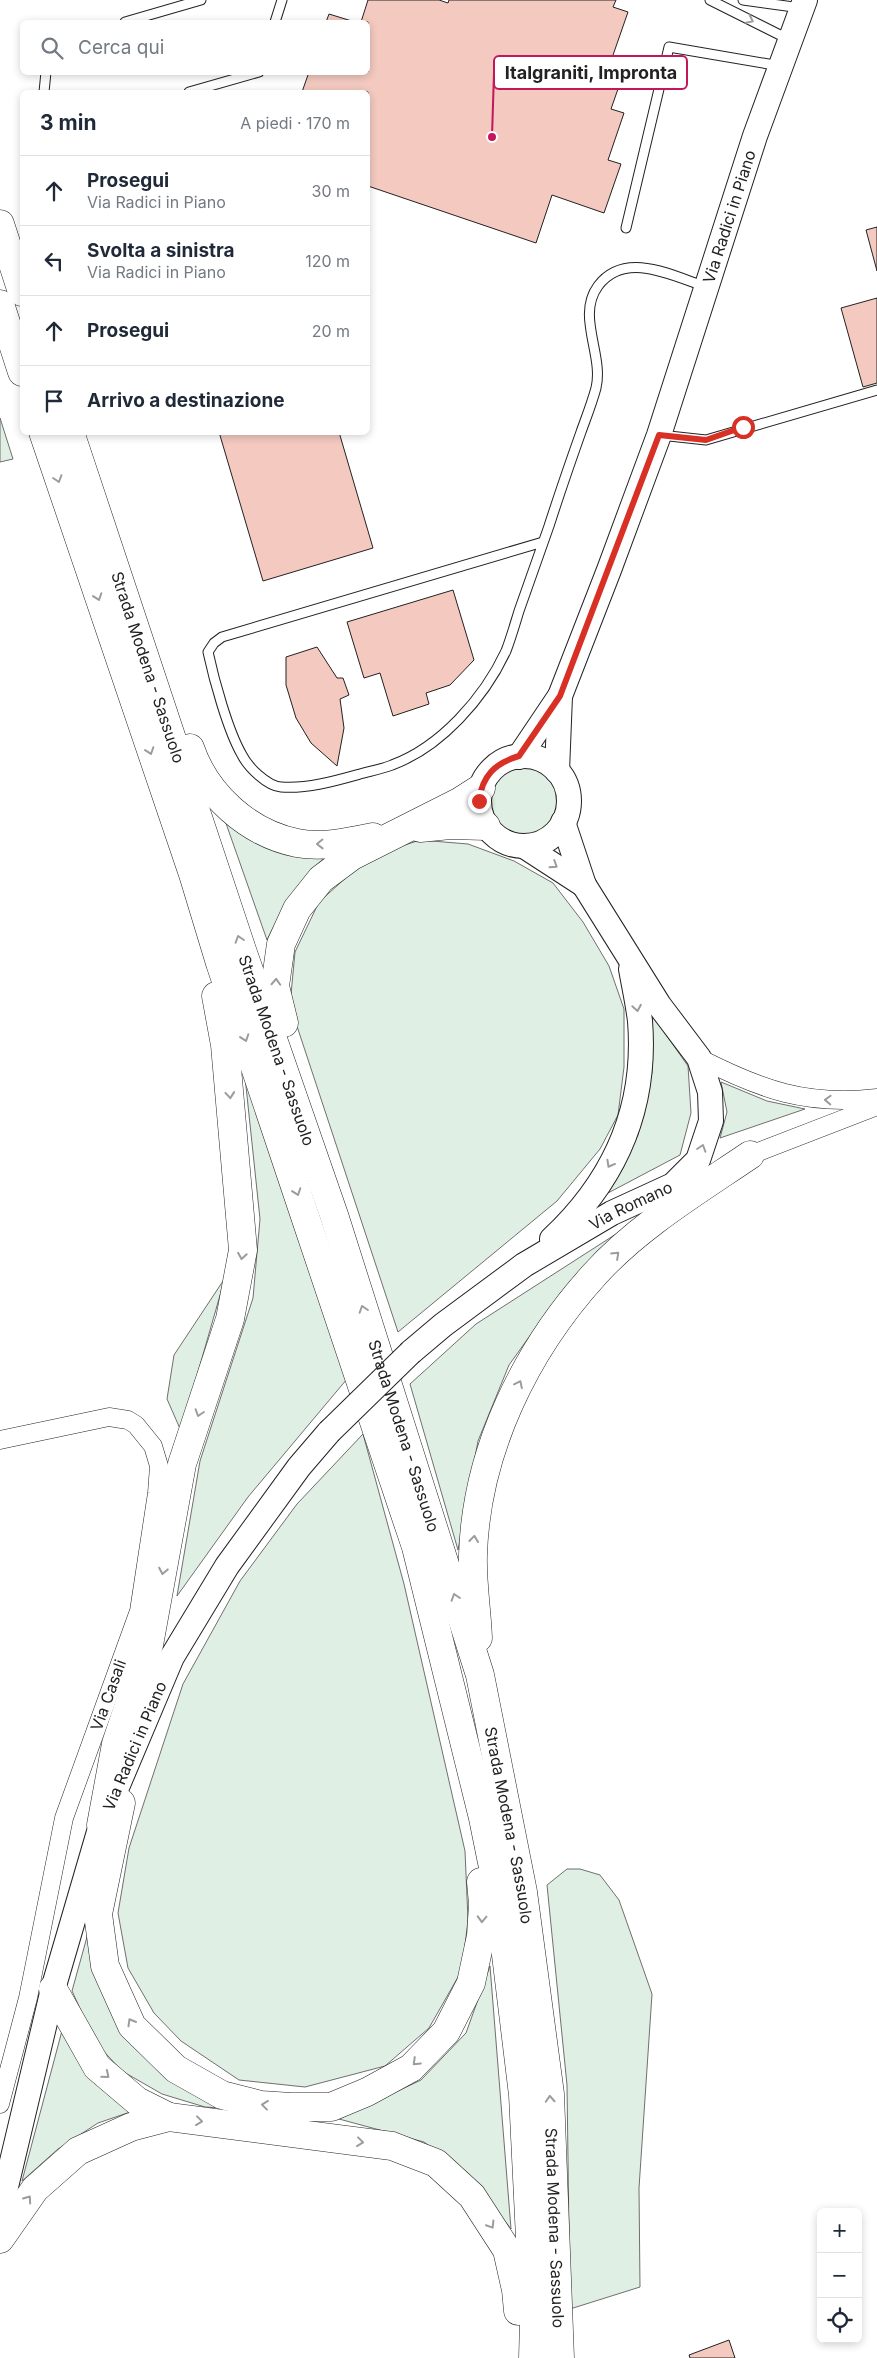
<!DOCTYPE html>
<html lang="it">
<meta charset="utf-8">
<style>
:root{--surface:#fff;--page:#f6f6f7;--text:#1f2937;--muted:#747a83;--line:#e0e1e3}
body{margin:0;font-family:Inter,sans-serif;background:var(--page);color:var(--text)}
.controls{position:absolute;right:15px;bottom:15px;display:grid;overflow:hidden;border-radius:8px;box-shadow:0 2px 8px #0003}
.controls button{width:45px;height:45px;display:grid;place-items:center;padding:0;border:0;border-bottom:1px solid var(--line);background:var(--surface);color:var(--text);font:25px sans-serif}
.stop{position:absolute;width:15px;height:15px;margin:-11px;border:4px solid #d93025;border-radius:50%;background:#fff}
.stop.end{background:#d93025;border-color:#fff;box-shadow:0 1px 5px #0008}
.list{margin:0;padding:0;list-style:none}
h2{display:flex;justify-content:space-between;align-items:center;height:65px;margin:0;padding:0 20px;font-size:21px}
h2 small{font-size:16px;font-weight:400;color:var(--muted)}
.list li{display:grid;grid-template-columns:32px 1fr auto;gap:15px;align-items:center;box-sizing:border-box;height:70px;padding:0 20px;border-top:1px solid var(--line)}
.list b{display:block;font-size:19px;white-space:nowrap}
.list p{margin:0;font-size:16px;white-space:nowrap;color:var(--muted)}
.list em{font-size:16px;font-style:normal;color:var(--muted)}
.icon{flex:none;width:28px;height:28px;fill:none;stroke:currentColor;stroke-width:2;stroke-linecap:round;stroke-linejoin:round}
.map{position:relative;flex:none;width:877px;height:2358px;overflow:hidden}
.search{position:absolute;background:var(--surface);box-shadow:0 2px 8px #0003;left:20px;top:20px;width:350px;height:55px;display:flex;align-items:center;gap:12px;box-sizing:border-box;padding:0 18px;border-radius:8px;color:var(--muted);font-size:19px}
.panel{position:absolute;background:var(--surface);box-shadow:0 2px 8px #0003;left:20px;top:90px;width:350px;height:345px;border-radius:8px}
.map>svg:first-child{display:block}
.green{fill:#e0efe3;stroke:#6f6f6f}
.building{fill:#f3c9c0;stroke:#222}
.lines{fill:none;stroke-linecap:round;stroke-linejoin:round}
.lane-casing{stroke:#222;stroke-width:11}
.street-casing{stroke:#222;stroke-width:19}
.secondary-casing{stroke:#222;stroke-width:26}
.highway-casing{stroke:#222;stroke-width:29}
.lane{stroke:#fff;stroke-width:9}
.street{stroke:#fff;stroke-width:18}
.secondary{stroke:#fff;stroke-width:24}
.highway{stroke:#fff;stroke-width:28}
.secondary-bridge-casing{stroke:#222;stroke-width:26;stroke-linecap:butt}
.secondary-bridge{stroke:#fff;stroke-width:24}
.oneway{stroke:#9c9c9c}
.route{stroke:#d93025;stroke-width:6}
.labels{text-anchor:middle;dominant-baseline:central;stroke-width:4;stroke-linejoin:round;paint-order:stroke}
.street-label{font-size:16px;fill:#222;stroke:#fff}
.leader{fill:none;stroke:#c2185b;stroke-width:2}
.callout-dot{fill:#c2185b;stroke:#fff;stroke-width:2}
.callout{fill:#fff;stroke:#c2185b;stroke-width:2}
.callout-label{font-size:18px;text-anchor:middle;font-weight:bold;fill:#222}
</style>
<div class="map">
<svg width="877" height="2358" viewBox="0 0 877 2358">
<rect width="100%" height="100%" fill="#fff"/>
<g class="green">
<path d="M 0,418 L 13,459 L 0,462 Z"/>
<circle cx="524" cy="802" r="35"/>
<path d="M 222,812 L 332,850 C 300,880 286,901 267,940 Z"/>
<path d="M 420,840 L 468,844 L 514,861 L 553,883 L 583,922 L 609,966 L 624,1009 L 624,1067 L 618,1115 L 600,1149 L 557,1201 L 398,1332 L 290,1005 L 295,952 L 319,902 L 369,857 Z"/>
<path d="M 652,1015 L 688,1066 L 691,1113 L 680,1155 L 608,1193 L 638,1135 L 652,1072 Z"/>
<path d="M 245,1077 L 347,1379 L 248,1497 L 177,1596 L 200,1461 L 253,1298 L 260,1219 Z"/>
<path d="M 721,1082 L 767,1101 L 805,1109 L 720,1138 L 727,1112 Z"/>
<path d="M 616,1234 L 562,1291 L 509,1365 L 478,1441 L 458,1550 L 410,1384 L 476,1324 Z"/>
<path d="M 225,1278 L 181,1431 L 167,1399 L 174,1355 Z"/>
<path d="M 363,1434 L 404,1584 L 465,1851 L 468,1920 L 462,1970 L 429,2028 L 385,2066 L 305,2087 L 239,2080 L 181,2041 L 154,2013 L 128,1968 L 118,1913 L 129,1848 L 183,1684 L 240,1581 L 297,1504 Z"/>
<path d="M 567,1869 L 580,1869 L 600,1875 L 619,1900 L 652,1994 L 639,2188 L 640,2287 L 570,2309 L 567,2085 L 547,1885 Z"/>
<path d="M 90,1926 L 121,2016 L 251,2110 L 205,2107 L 162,2094 L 122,2071 L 96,2043 L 72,1991 Z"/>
<path d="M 490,1966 L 511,2229 L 469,2174 L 424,2142 L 339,2119 L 421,2080 L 466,2033 Z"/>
<path d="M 63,2027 L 136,2110 L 98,2123 L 58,2149 L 22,2181 Z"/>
</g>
<g class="building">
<path d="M 368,0 L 439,0 L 448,3 L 449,0 L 616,0 L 613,7 L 628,12 L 612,58 L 627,63 L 611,109 L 624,113 L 608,160 L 621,164 L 604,213 L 552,195 L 536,243 L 368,186 L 368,92 L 302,92 L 309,72 L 368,72 L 368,22 L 361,22 Z"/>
<path d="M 329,14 L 355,22 L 326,22 Z"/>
<path d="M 877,227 L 877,271 L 866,230 Z"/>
<path d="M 877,298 L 877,383 L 863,387 L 841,308 Z"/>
<path d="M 219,432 L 339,432 L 373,548 L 263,581 Z"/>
<path d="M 453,590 L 474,660 L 450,685 L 426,693 L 429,704 L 393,716 L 380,673 L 364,678 L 347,622 Z"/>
<path d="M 317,647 L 337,678 L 343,678 L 349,695 L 340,699 L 344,728 L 337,766 L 311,743 L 296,718 L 286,685 L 286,657 Z"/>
<path d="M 729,2340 L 735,2358 L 690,2358 L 689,2355 Z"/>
</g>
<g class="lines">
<defs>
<g id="lane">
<path d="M 710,0 L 790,40"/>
<path d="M 743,0 L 801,8"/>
<path d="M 125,22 L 201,0"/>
<path d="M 275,22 L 282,0"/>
<path d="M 44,92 L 46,72"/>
<path d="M 189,92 L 259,72"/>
<path d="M 626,228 L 669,47 L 780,66"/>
<path d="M 660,435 L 706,440 L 877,390"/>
<path d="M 543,542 L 222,637 L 214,643 L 208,652 C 214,680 228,731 242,755 C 248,767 267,786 281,787 C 307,789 335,781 360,774 C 371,771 382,769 392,765 C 441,747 484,698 506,651 C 511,638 515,624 519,611 C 529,582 539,554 549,526 C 559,495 570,463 581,432 C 586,418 592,403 596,388 C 604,355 576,316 598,286 C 625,250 673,276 706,287"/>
</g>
<g id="street">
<path d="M 699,1058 C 762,1090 806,1106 877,1098"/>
<path d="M 740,1159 L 877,1106"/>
<path d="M 0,1440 L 109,1417 L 128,1420 L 136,1425 L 153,1446 L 159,1466 L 157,1493 L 139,1611 L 64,1818 L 28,1998 L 0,2104"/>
</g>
<g id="secondary">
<circle cx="524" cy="801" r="45"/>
<path id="s1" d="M 519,757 L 560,696 L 609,570 L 659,435 L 755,136 L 805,0"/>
<path d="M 557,771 L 560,696"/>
<path d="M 524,846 L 584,885"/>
<path d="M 552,1239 C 615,1180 647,1108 640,1021 C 638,1004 634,986 631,969"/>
<path id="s2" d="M 411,1352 L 443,1325 L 524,1265 L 612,1213 L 673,1185 L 698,1160 L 711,1121 L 710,1092 L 699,1058 L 659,1005 L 584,885 L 563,822"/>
<path id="s3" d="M 0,2212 L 53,1989 L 101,1825 L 172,1657 L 227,1566 L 299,1467 L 329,1432"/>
</g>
<g id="highway">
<path d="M 0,224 L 22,292"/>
<path d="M 0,304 L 22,372"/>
<path d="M 43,432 L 193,874 L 220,963 L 416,1547 L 483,1818 L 499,1897 L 523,2095 L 534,2320 L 533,2358"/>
<path id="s4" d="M 70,432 L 242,950 L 334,1215 L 480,1675 L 523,1892 L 550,2094 L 560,2358"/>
<path d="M 190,748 C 206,795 248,833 297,843 C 321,848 349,842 373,837"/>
<path d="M 420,828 L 450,825 L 486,826"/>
<path d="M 284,1023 L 275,986 L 281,944 L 297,909 L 321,879 L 352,856 L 459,802 L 481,788"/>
<path d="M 478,1638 C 477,1611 472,1582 473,1555 C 476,1452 525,1351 594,1275 C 637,1227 697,1191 750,1155"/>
<path d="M 121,1803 L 98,1914 L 105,1966 L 132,2026 L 176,2069 L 222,2095 L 261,2105 L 291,2107 L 331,2107 L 367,2092 L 411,2068 L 446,2032 L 471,1983 L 481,1936 L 483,1904 L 481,1882"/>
<path d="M 101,1825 L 116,1744 L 149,1645 L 182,1464 L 230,1319 L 243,1250 L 225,1045 L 216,996"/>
<path d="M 53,1989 L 97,2067 L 137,2101 L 169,2117"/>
<path d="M 0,2239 L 35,2189 L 78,2151 L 131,2127 L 169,2117 L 392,2146 L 436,2163 L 472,2196 L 507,2250 L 516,2290 L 518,2311"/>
</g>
</defs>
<use href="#lane" class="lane-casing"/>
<use href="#street" class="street-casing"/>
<use href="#secondary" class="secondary-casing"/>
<use href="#highway" class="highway-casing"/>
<use href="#lane" class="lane"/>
<use href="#street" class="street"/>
<use href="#secondary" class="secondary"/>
<use href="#highway" class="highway"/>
<defs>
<path id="secondary-bridge" d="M 329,1432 L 411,1352"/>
</defs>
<use href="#secondary-bridge" class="secondary-bridge-casing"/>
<use href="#secondary-bridge" class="secondary-bridge"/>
</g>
<defs><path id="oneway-chevron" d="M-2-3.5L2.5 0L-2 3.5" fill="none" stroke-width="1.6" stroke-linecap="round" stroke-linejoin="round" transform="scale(1.25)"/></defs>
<g class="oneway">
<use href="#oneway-chevron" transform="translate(750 20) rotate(26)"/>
<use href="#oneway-chevron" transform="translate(58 479) rotate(72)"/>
<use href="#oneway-chevron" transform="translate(98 597) rotate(71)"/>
<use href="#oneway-chevron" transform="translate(150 751) rotate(71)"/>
<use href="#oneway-chevron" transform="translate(320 844) rotate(179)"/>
<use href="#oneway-chevron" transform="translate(554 865) rotate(33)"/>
<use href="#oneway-chevron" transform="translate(239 939) rotate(-108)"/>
<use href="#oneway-chevron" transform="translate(276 982) rotate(-87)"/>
<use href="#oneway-chevron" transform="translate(637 1008) rotate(80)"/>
<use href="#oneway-chevron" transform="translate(245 1038) rotate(71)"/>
<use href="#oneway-chevron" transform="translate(230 1095) rotate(85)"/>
<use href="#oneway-chevron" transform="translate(828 1100) rotate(-178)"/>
<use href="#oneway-chevron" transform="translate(702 1148) rotate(-72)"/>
<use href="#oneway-chevron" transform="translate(610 1164) rotate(119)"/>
<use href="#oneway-chevron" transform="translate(297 1192) rotate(71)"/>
<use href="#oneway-chevron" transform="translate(616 1255) rotate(-43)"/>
<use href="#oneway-chevron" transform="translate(242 1256) rotate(99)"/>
<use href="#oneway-chevron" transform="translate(363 1309) rotate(-108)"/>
<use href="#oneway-chevron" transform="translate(519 1384) rotate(-64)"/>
<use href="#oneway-chevron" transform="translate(199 1413) rotate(108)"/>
<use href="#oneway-chevron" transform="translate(474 1539) rotate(-84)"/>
<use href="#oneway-chevron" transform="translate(163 1571) rotate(101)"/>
<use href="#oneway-chevron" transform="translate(455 1597) rotate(-108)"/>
<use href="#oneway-chevron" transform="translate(482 1919) rotate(92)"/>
<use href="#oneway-chevron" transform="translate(131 2022) rotate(-120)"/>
<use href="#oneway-chevron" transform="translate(416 2062) rotate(136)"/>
<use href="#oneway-chevron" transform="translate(106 2075) rotate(40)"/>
<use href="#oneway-chevron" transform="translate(550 2099) rotate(-93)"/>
<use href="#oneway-chevron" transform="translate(265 2105) rotate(-173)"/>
<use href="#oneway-chevron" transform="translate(199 2121) rotate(7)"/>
<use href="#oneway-chevron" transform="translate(360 2142) rotate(7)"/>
<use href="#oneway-chevron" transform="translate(28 2199) rotate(-55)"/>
<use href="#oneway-chevron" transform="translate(491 2225) rotate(58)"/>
</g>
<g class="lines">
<path class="route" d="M 479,801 C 482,776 495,763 519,756 L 560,696 L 659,435 L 706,440 L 743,427"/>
</g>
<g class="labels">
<g class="street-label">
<text stroke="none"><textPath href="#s1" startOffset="582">Via Radici in Piano</textPath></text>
<text stroke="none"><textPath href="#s4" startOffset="248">Strada Modena - Sassuolo</textPath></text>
<text stroke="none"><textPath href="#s4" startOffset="652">Strada Modena - Sassuolo</textPath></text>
<text stroke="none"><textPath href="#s2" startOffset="265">Via Romano</textPath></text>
<text stroke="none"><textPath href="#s4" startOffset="1058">Strada Modena - Sassuolo</textPath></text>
<text transform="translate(108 1695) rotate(-70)">Via Casali</text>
<text stroke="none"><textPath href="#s3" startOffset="486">Via Radici in Piano</textPath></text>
<text stroke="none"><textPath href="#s4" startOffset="1462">Strada Modena - Sassuolo</textPath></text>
<text stroke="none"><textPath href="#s4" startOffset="1868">Strada Modena - Sassuolo</textPath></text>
</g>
</g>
<path class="leader" d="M492 137L494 72"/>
<circle class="callout-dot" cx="492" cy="137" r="5"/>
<rect class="callout" x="494" y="56" width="193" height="33" rx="5"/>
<g class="callout-label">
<text x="591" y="79">Italgraniti, Impronta</text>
</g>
</svg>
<div class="controls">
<button>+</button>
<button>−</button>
<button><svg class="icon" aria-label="locate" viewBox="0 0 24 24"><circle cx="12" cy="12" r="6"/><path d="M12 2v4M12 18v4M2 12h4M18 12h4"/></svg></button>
</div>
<div class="stop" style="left:743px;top:427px"></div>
<div class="stop end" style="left:479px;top:801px"></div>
<div class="search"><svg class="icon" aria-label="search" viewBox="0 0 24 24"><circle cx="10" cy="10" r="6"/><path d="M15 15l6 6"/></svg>Cerca qui</div>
<section class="panel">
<h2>3 min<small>A piedi · 170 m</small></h2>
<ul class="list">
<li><svg class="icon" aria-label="ahead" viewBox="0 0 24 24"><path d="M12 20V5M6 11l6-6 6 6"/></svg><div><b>Prosegui</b><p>Via Radici in Piano</p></div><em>30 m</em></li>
<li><svg class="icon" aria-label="left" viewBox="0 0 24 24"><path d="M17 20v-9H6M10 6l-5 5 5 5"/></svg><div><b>Svolta a sinistra</b><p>Via Radici in Piano</p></div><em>120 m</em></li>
<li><svg class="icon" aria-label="ahead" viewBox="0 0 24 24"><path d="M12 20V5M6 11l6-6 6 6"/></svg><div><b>Prosegui</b></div><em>20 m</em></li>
<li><svg class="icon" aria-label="arrive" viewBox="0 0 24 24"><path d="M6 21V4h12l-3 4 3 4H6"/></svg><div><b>Arrivo a destinazione</b></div></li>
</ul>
</section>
</div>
